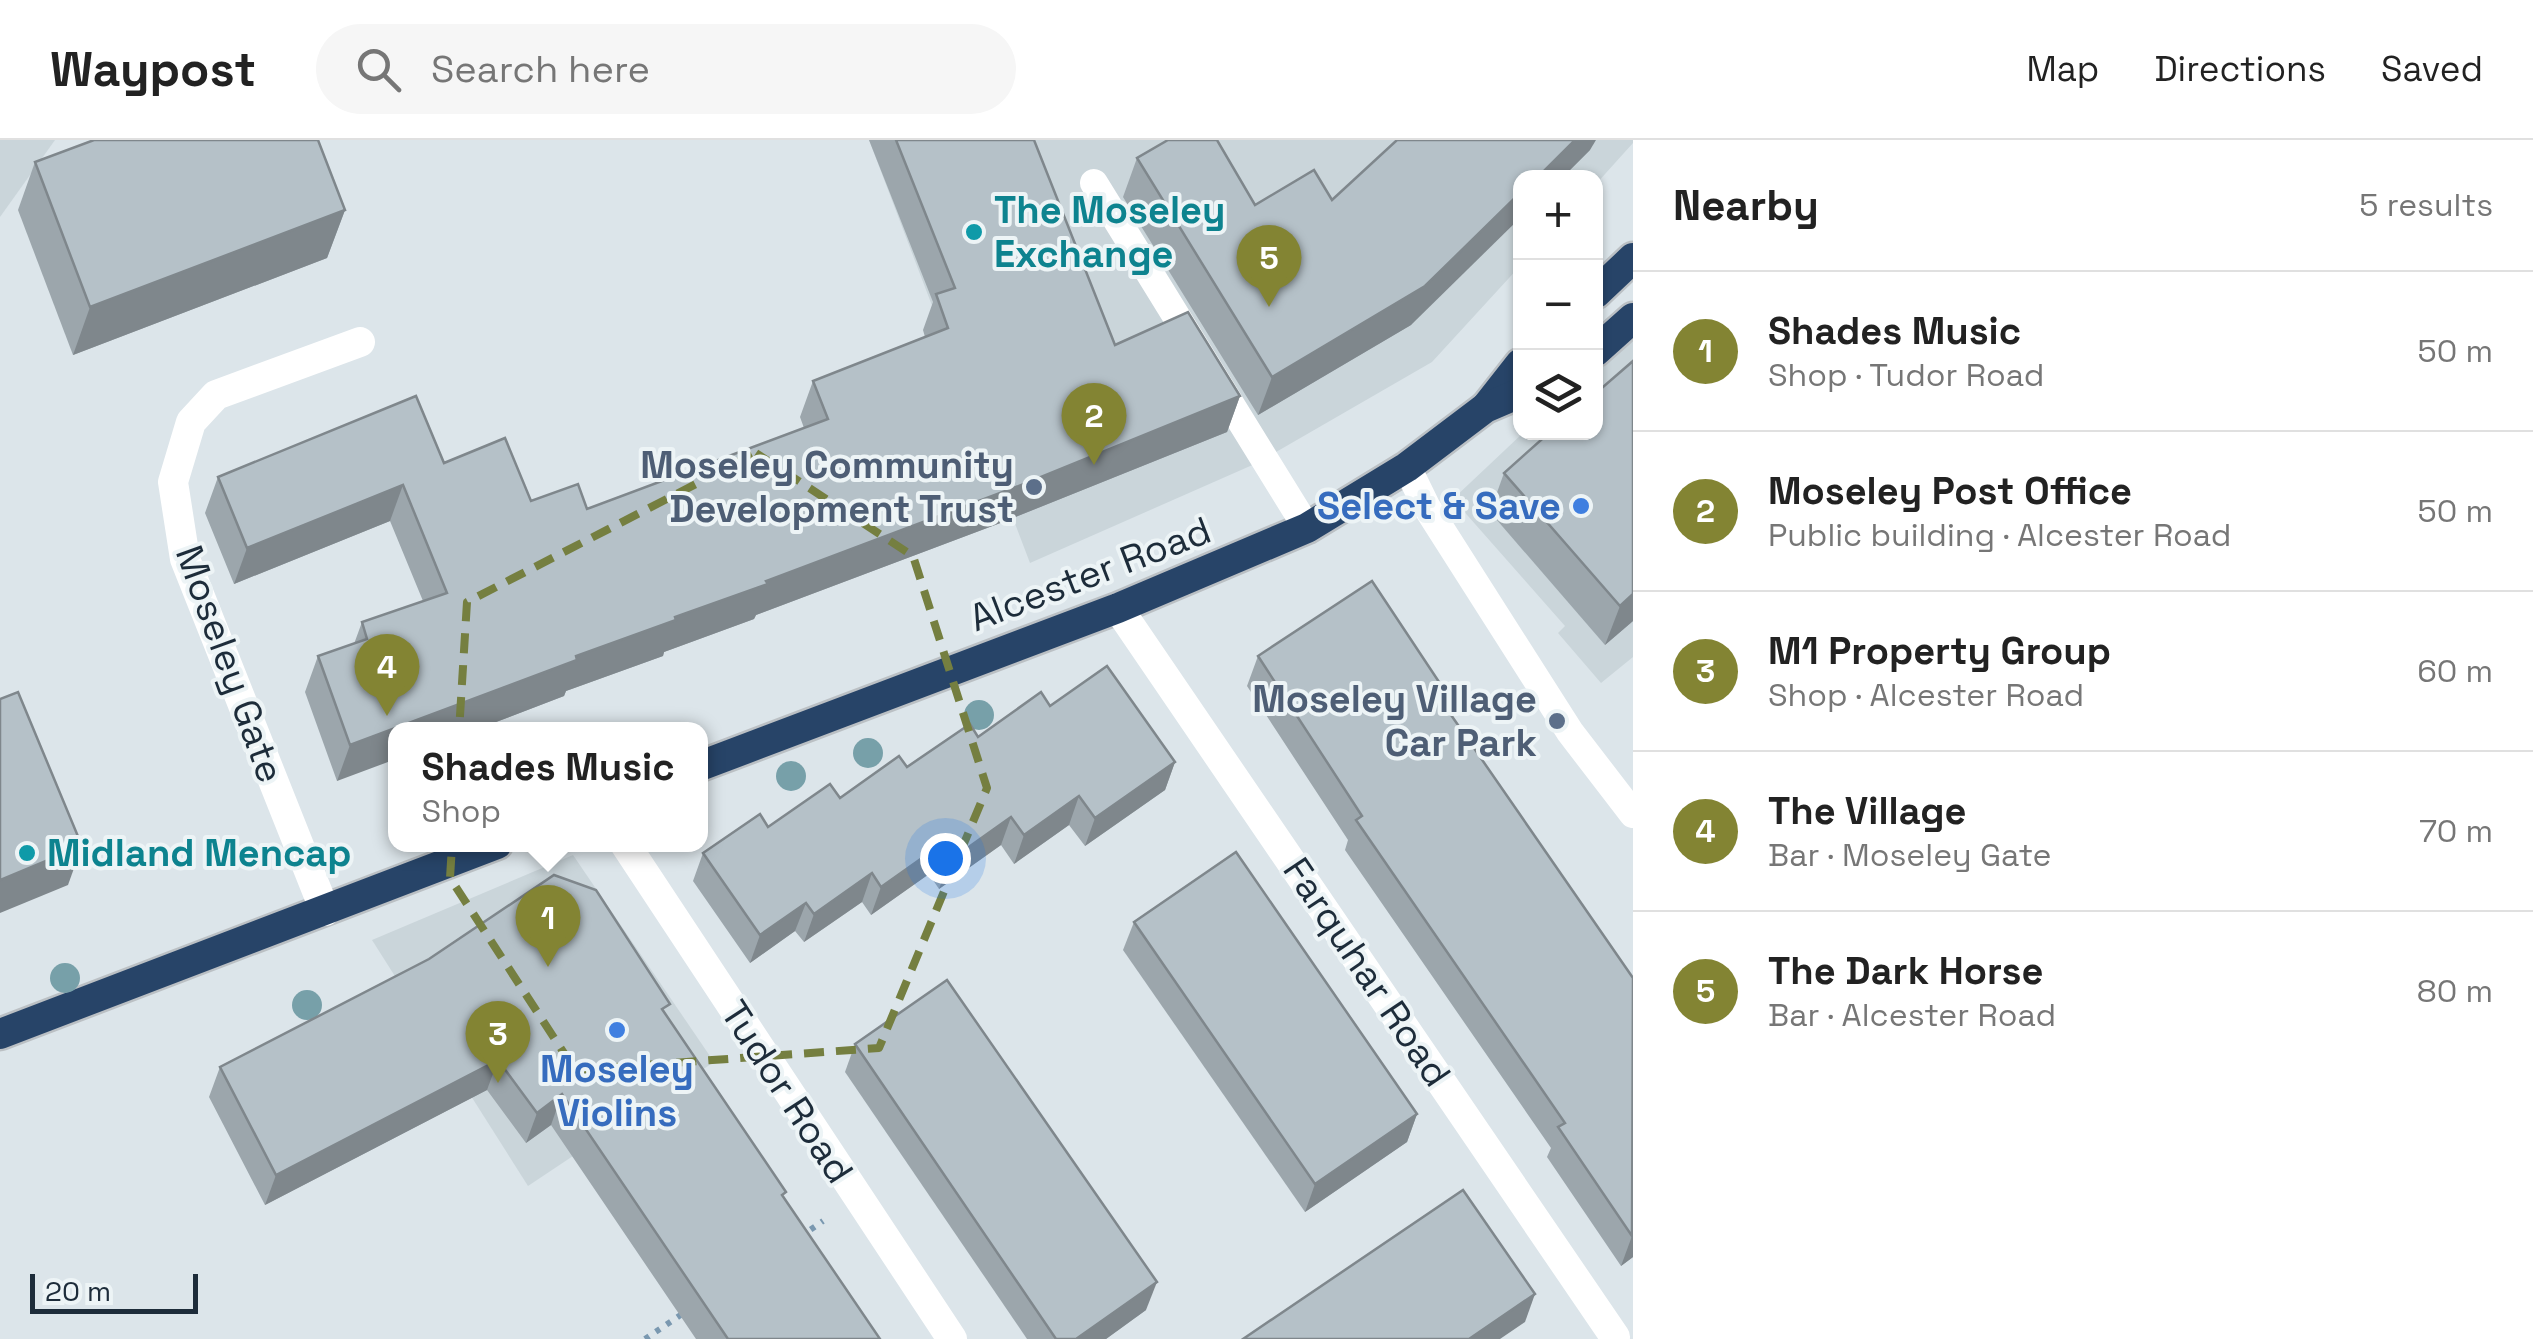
<!DOCTYPE html>
<meta charset="utf-8">
<style>
:root{--surface:#fff;--page:#f6f6f6;--text:#222;--muted:#767676;--line:#e0e0e0;--accent:#838433}
body{margin:0;font-family:"Space Grotesk",sans-serif;background:var(--page);color:var(--text)}
.controls{position:absolute;right:30px;top:30px;display:grid;overflow:hidden;border-radius:20px;box-shadow:0 2px 8px #0004}
.controls button{width:90px;height:90px;display:grid;place-items:center;padding:0;border:0;border-bottom:2px solid var(--line);background:var(--surface);color:var(--text);font:50px sans-serif}
.scale{position:absolute;left:30px;bottom:25px;width:168px;box-sizing:border-box;padding-left:10px;border:5px solid #1d2c3a;border-top:0;font-size:28px;line-height:35px;white-space:nowrap;color:#1d2c3a;-webkit-text-stroke:8px #edf4f6;paint-order:stroke}
.you{position:absolute;left:945px;top:718px;width:35px;height:35px;margin:-25px;border:8px solid #fff;border-radius:50%;background:#1a73e8;box-shadow:0 0 0 15px #1a73e833}
.badge{display:grid;place-items:center;width:65px;height:65px;border-radius:50%;background:var(--accent);color:#fff;font-size:32px;font-weight:700}
.pin{position:absolute;translate:-50% -82px;filter:drop-shadow(0 2px 5px #0008)}
.pin::after{content:'';position:absolute;top:52px;width:35px;height:30px;background:inherit;clip-path:polygon(0 0,100% 0,50% 100%)}
.popup{position:absolute;left:388px;top:582px;width:320px;height:130px;box-sizing:border-box;display:grid;place-content:center;border-radius:20px;background:var(--surface);filter:drop-shadow(0 2px 8px #0005);font-size:32px;white-space:nowrap;color:var(--muted)}
.popup b{font-size:38px;color:var(--text)}
.popup::after{content:'';position:absolute;left:50%;top:100%;margin-left:-20px;border:20px solid transparent;border-top-color:var(--surface)}
.list{margin:0;padding:0;list-style:none}
h2{display:flex;justify-content:space-between;align-items:center;height:130px;margin:0;padding:0 40px;font-size:42px}
h2 small{font-size:32px;font-weight:400;color:var(--muted)}
.list li{display:grid;grid-template-columns:65px 1fr auto;gap:30px;align-items:center;box-sizing:border-box;height:160px;padding:0 40px;border-top:2px solid var(--line)}
.list b{display:block;font-size:38px;white-space:nowrap}
.list p{margin:0;font-size:32px;white-space:nowrap;color:var(--muted)}
.list em{font-size:32px;font-style:normal;color:var(--muted)}
.icon{flex:none;width:55px;height:55px;fill:none;stroke:currentColor;stroke-width:2;stroke-linecap:round;stroke-linejoin:round}
.map{position:relative;flex:none;width:1633px;height:1199px;overflow:hidden}
header{display:flex;align-items:center;gap:60px;box-sizing:border-box;height:140px;padding:0 50px;background:var(--surface);border-bottom:2px solid var(--line)}
header strong{font-size:48px}
nav{display:flex;gap:55px;margin-inline-start:auto;font-size:35px}
.search{width:700px;height:90px;background:var(--page);display:flex;align-items:center;gap:25px;box-sizing:border-box;padding:0 35px;border-radius:55px;color:var(--muted);font-size:38px}
main{display:flex}
aside{flex:1;background:var(--surface)}
.map>svg:first-child{display:block}
.built{fill:#cad5da}
.lines{fill:none;stroke-linecap:round;stroke-linejoin:round}
.highway-casing{stroke:#bbc0c4;stroke-width:35}
.path{stroke:#7a98b0;stroke-width:6;stroke-dasharray:5 8;stroke-linecap:butt}
.lane{stroke:#fff;stroke-width:28}
.street{stroke:#fff;stroke-width:30}
.highway{stroke:#274468;stroke-width:30}
.tree{fill:#77a0a9}
.wall{fill:#9ca6ac}
.shaded-wall{fill:#7f878c}
.building{fill:#b5c1c8;stroke:#7f878c;stroke-width:2.5}
.marked{fill:none;stroke:#757f40;stroke-width:8;stroke-dasharray:20 12;stroke-linejoin:round}
.culture-dot{fill:#0f9aa8;stroke:#edf4f6;stroke-width:4}
.service-dot{fill:#5c6f8a;stroke:#edf4f6;stroke-width:4}
.shop-dot{fill:#3f7fe0;stroke:#edf4f6;stroke-width:4}
.labels{text-anchor:middle;dominant-baseline:central;stroke-width:8;stroke-linejoin:round;paint-order:stroke}
.culture-label{font-size:38px;font-weight:bold;fill:#0d838f;stroke:#edf4f6;text-anchor:start}
.service-label{font-size:38px;font-weight:bold;fill:#4e5e75;stroke:#edf4f6;text-anchor:end}
.shop-label{font-size:38px;font-weight:bold;fill:#366cbe;stroke:#edf4f6;text-anchor:end}
.street-label{font-size:38px;fill:#1d2c3a;stroke:#edf4f6}
</style>
<header>
<strong>Waypost</strong>
<div class="search"><svg class="icon" aria-label="search" viewBox="0 0 24 24"><circle cx="10" cy="10" r="6"/><path d="M15 15l6 6"/></svg>Search here</div>
<nav><a>Map</a><a>Directions</a><a>Saved</a></nav>
</header>
<main>
<div class="map">
<svg width="1633" height="1199" viewBox="0 0 1633 1199">
<rect width="100%" height="100%" fill="#dce5ea"/>
<g class="built">
<path d="M 0,0 L 55,0 L 0,77 Z"/>
<path d="M 869,0 L 1633,0 L 1633,3 L 1596,44 L 1596,38 L 1520,38 L 1520,126 L 1432,222 L 1257,323 L 1030,423 Z"/>
<path d="M 1633,190 L 1633,517 L 1601,543 L 1558,493 L 1565,486 L 1453,359 L 1523,293 L 1596,292 L 1596,225 Z"/>
<path d="M 573,715 L 714,922 L 528,1046 L 372,800 Z"/>
</g>
<g class="lines">
<defs>
<g id="highway">
<path d="M 1596,153 L 1633,118"/>
<path d="M 1596,211 L 1633,178"/>
<path d="M 1487,266 L 1520,224"/>
<path d="M 700,626 L 1118,468 L 1307,388 L 1407,327 L 1485,268 L 1520,253"/>
<path d="M 0,894 L 497,704"/>
</g>
</defs>
<use href="#highway" class="highway-casing"/>
<g class="path">
<path d="M 800,1097 L 823,1081"/>
<path d="M 645,1199 L 685,1172"/>
</g>
<g class="lane">
<path d="M 1094,43 L 1307,388"/>
<path d="M 1407,327 L 1426,366 L 1570,592 L 1633,674"/>
</g>
<g class="street">
<path d="M 1118,468 L 1615,1197"/>
<path d="M 625,704 L 952,1199"/>
<path d="M 325,771 L 185,419 L 173,342 L 191,282 L 216,255 L 360,202"/>
</g>
<use href="#highway" class="highway"/>
</g>
<g class="tree">
<circle cx="979" cy="575" r="15"/>
<circle cx="868" cy="613" r="15"/>
<circle cx="791" cy="636" r="15"/>
<circle cx="65" cy="838" r="15"/>
<circle cx="307" cy="865" r="15"/>
</g>
<g class="wall">
<path d="M 869,0 L 1034,0 L 1115,205 L 1240,256 L 1227,292 L 1003,382 L 756,475 L 754,479 L 664,512 L 663,516 L 566,551 L 564,556 L 475,590 L 396,590 L 337,641 L 305,552 L 318,516 L 354,504 L 362,482 L 423,461 L 390,381 L 234,444 L 205,373 L 218,337 L 444,323 L 531,361 L 587,369 L 804,288 L 800,277 L 813,241 L 925,197 L 923,190 L 933,162 Z"/>
<path d="M 1590,10 L 1562,38 L 1520,38 L 1411,185 L 1258,275 L 1123,57 L 1137,18 L 1255,65 L 1332,60 Z"/>
<path d="M 35,22 L 345,70 L 327,118 L 73,215 L 18,70 Z"/>
<path d="M 1633,221 L 1633,481 L 1605,505 L 1490,372 L 1504,333 Z"/>
<path d="M 1258,516 L 1443,564 L 1633,838 L 1633,1117 L 1621,1126 L 1547,1017 L 1551,1008 L 1345,710 L 1348,700 L 1247,546 Z"/>
<path d="M 1050,566 L 1175,622 L 1165,650 L 1085,706 L 1069,685 L 1014,724 L 1001,705 L 939,749 L 929,734 L 871,775 L 862,762 L 804,802 L 795,791 L 750,823 L 693,741 L 703,713 L 840,658 Z"/>
<path d="M 1134,782 L 1417,974 L 1407,1002 L 1305,1072 L 1123,810 Z"/>
<path d="M 665,875 L 784,1058 L 880,1199 L 696,1199 L 551,985 L 526,1003 L 487,950 L 265,1065 L 209,957 L 220,927 Z"/>
<path d="M 855,904 L 1146,1170 L 1106,1199 L 1027,1199 L 845,932 Z"/>
</g>
<g class="shaded-wall">
<path d="M 1575,0 L 1596,0 L 1590,10 L 1562,38 L 1537,38 Z"/>
<path d="M 1520,53 L 1520,78 L 1411,185 L 1258,275 L 1272,237 Z"/>
<path d="M 345,70 L 327,118 L 73,215 L 90,167 Z"/>
<path d="M 1240,256 L 1227,292 L 1003,382 L 756,475 L 754,479 L 664,512 L 663,516 L 566,551 L 564,556 L 475,590 L 396,590 L 396,619 L 337,641 L 350,605 L 766,441 Z"/>
<path d="M 403,345 L 390,381 L 234,444 L 247,408 Z"/>
<path d="M 1633,454 L 1633,481 L 1605,505 L 1620,466 Z"/>
<path d="M 1175,622 L 1165,650 L 1085,706 L 1095,678 Z"/>
<path d="M 1079,656 L 1069,685 L 1014,724 L 1024,695 Z"/>
<path d="M 1011,677 L 1001,705 L 939,749 L 949,721 Z"/>
<path d="M 82,706 L 68,745 L 0,773 L 0,740 Z"/>
<path d="M 939,706 L 929,734 L 871,775 L 881,747 Z"/>
<path d="M 872,733 L 862,762 L 804,802 L 814,774 Z"/>
<path d="M 806,763 L 795,791 L 750,823 L 760,795 Z"/>
<path d="M 498,920 L 487,950 L 265,1065 L 276,1035 Z"/>
<path d="M 562,954 L 551,985 L 526,1003 L 537,973 Z"/>
<path d="M 1417,974 L 1407,1002 L 1305,1072 L 1315,1044 Z"/>
<path d="M 1633,1095 L 1633,1117 L 1621,1126 L 1632,1096 Z"/>
<path d="M 1157,1142 L 1146,1170 L 1106,1199 L 1076,1199 Z"/>
<path d="M 1535,1154 L 1525,1182 L 1500,1199 L 1469,1199 Z"/>
</g>
<g class="building">
<path d="M 94,0 L 318,0 L 345,70 L 90,167 L 35,22 Z"/>
<path d="M 896,0 L 1034,0 L 1115,205 L 1188,172 L 1240,256 L 1016,347 L 766,441 L 768,444 L 675,477 L 676,480 L 576,516 L 577,520 L 350,605 L 318,516 L 367,499 L 362,482 L 447,453 L 403,345 L 247,408 L 218,337 L 416,256 L 444,323 L 505,298 L 531,361 L 578,344 L 587,369 L 828,279 L 813,241 L 948,188 L 936,154 L 955,148 Z"/>
<path d="M 1168,0 L 1217,0 L 1255,65 L 1314,30 L 1332,60 L 1397,0 L 1575,0 L 1537,38 L 1520,38 L 1520,53 L 1425,146 L 1272,237 L 1137,18 Z"/>
<path d="M 1633,221 L 1633,454 L 1620,466 L 1504,333 L 1550,292 L 1596,292 L 1596,253 Z"/>
<path d="M 1372,441 L 1447,554 L 1440,559 L 1633,838 L 1632,1096 L 1558,987 L 1565,983 L 1356,680 L 1362,676 L 1258,516 Z"/>
<path d="M 1107,526 L 1175,622 L 1095,678 L 1079,656 L 1024,695 L 1011,677 L 949,721 L 939,706 L 881,747 L 872,733 L 814,774 L 806,763 L 760,795 L 703,713 L 760,674 L 768,687 L 830,644 L 840,658 L 899,616 L 907,627 L 970,584 L 978,597 L 1041,552 L 1050,566 Z"/>
<path d="M 18,552 L 82,706 L 0,740 L 0,559 Z"/>
<path d="M 1236,712 L 1417,974 L 1315,1044 L 1134,782 Z"/>
<path d="M 554,735 L 596,750 L 670,864 L 662,869 L 786,1052 L 782,1055 L 880,1199 L 728,1199 L 562,954 L 537,973 L 498,920 L 276,1035 L 220,927 L 429,819 Z"/>
<path d="M 947,840 L 1157,1142 L 1076,1199 L 1056,1199 L 855,904 Z"/>
<path d="M 1463,1050 L 1535,1154 L 1469,1199 L 1243,1199 Z"/>
</g>
<path class="marked" d="M 756,313 L 913,416 L 987,648 L 879,908 L 575,930 L 450,738 L 467,462 Z"/>
<g class="culture-dot">
<circle cx="974" cy="92" r="10"/>
<circle cx="27" cy="713" r="10"/>
</g>
<g class="service-dot">
<circle cx="1034" cy="347" r="10"/>
<circle cx="1557" cy="581" r="10"/>
</g>
<g class="shop-dot">
<circle cx="1581" cy="366" r="10"/>
<circle cx="617" cy="890" r="10"/>
</g>
<g class="labels">
<g class="culture-label">
<text x="994" y="70">The Moseley<tspan x="994" dy="44">Exchange</tspan></text>
<text x="47" y="713">Midland Mencap</text>
</g>
<g class="service-label">
<text x="1014" y="325">Moseley Community<tspan x="1014" dy="44">Development Trust</tspan></text>
<text x="1537" y="559">Moseley Village<tspan x="1537" dy="44">Car Park</tspan></text>
</g>
<g class="shop-label">
<text x="1561" y="366">Select &amp; Save</text>
<text x="617" y="929" text-anchor="middle">Moseley<tspan x="617" dy="44">Violins</tspan></text>
</g>
<g class="street-label">
<text transform="translate(1090 434) rotate(-21)">Alcester Road</text>
<text transform="translate(230 524) rotate(70)">Moseley Gate</text>
<text transform="translate(1367 832) rotate(56)">Farquhar Road</text>
<text transform="translate(787 952) rotate(57)">Tudor Road</text>
</g>
</g>
</svg>
<div class="controls">
<button>+</button>
<button>−</button>
<button><svg class="icon" aria-label="layers" viewBox="0 0 24 24"><path d="M12 4l9 5-9 5-9-5zM3 14l9 5 9-5"/></svg></button>
</div>
<div class="scale">20 m</div>
<div class="you"></div>
<div class="pin badge" style="left:548px;top:827px">1</div>
<div class="popup"><b>Shades Music</b>Shop</div>
<div class="pin badge" style="left:1094px;top:325px">2</div>
<div class="pin badge" style="left:498px;top:943px">3</div>
<div class="pin badge" style="left:387px;top:576px">4</div>
<div class="pin badge" style="left:1269px;top:167px">5</div>
</div>
<aside>
<h2>Nearby<small>5 results</small></h2>
<ul class="list">
<li><span class="badge">1</span><div><b>Shades Music</b><p>Shop · Tudor Road</p></div><em>50 m</em></li>
<li><span class="badge">2</span><div><b>Moseley Post Office</b><p>Public building · Alcester Road</p></div><em>50 m</em></li>
<li><span class="badge">3</span><div><b>M1 Property Group</b><p>Shop · Alcester Road</p></div><em>60 m</em></li>
<li><span class="badge">4</span><div><b>The Village</b><p>Bar · Moseley Gate</p></div><em>70 m</em></li>
<li><span class="badge">5</span><div><b>The Dark Horse</b><p>Bar · Alcester Road</p></div><em>80 m</em></li>
</ul>
</aside>
</main>
